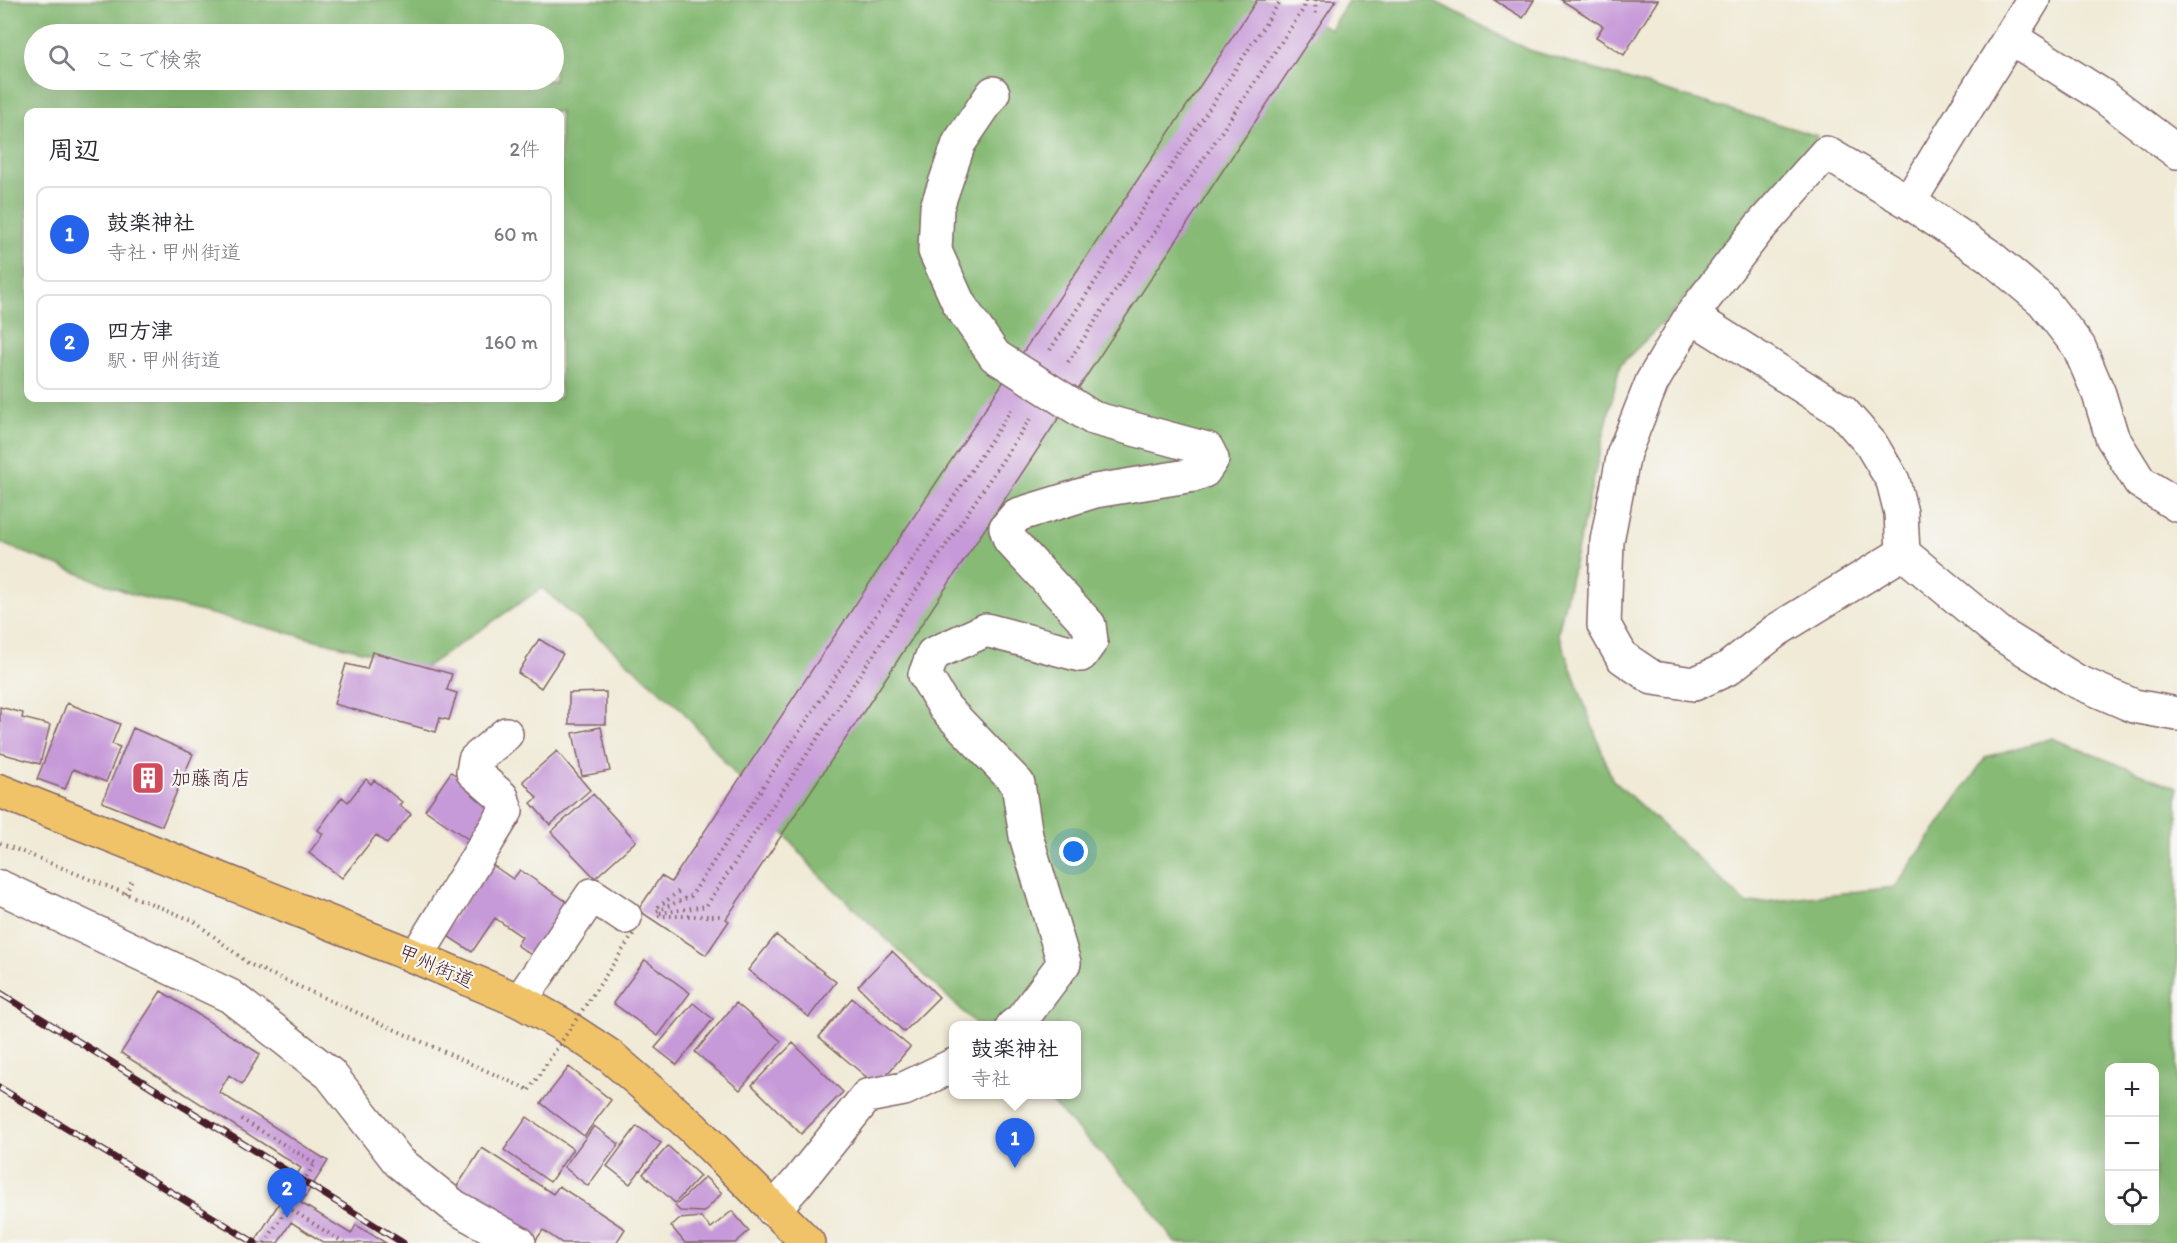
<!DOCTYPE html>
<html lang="ja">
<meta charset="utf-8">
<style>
:root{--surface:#fff;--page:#f7f7f7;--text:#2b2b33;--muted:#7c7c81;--line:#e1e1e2;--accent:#2563eb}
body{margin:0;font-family:Itim,"Klee One",sans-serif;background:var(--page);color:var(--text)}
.controls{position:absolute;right:18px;bottom:18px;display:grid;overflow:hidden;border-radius:12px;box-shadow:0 6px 24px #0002}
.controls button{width:54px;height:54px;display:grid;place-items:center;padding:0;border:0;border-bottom:2px solid var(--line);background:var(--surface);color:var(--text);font:30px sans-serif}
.you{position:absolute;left:1074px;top:852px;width:21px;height:21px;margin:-15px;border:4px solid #fff;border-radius:50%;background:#1a73e8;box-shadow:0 0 0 9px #1a73e833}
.badge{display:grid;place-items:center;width:39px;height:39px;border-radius:50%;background:var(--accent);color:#fff;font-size:20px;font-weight:700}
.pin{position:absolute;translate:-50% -50px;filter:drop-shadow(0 2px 3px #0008)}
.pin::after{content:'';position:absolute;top:32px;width:21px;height:18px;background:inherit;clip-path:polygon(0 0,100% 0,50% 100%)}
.popup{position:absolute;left:949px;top:1021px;width:132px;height:78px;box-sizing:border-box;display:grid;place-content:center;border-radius:12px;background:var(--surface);filter:drop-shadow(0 2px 4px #0005);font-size:20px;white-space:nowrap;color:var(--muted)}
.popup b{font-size:22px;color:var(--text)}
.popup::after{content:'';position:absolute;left:50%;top:100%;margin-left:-12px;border:12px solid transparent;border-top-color:var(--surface)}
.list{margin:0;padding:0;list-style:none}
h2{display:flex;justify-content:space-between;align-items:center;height:78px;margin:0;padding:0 24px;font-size:26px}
h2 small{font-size:20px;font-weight:400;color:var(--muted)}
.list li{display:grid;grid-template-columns:39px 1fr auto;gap:18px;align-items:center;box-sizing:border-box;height:96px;margin:0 12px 12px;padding:0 12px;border:2px solid var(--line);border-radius:12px}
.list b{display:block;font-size:22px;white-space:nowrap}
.list p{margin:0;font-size:20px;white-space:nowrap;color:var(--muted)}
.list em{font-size:20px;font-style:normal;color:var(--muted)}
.icon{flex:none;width:33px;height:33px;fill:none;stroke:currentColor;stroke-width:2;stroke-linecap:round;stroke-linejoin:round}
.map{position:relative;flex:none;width:2177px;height:1243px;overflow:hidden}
.search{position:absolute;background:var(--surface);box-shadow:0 6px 24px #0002;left:24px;top:24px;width:540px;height:66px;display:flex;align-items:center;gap:15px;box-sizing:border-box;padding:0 21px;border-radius:33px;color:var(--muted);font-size:22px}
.panel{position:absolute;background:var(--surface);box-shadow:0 6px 24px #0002;left:24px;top:108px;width:540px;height:294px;border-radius:12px}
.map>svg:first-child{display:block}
</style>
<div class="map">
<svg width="2177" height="1243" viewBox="0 0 2177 1243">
<rect width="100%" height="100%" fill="#f6f6f2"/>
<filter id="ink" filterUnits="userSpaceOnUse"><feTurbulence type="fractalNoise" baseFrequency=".0167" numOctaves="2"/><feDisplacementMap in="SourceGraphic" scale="12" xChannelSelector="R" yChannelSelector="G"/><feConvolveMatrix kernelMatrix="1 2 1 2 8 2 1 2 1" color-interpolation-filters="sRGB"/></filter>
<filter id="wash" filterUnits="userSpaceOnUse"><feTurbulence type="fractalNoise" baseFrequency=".008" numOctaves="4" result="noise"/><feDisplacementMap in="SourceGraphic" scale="24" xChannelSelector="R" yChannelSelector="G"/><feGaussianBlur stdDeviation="1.35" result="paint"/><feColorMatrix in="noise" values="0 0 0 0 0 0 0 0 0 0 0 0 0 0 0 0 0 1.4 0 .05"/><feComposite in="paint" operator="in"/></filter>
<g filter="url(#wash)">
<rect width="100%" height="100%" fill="#f0ead6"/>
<path fill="#86ba75" stroke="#686c50" stroke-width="1.5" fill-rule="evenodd" d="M0,0H1277L1330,29L1348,1L1432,0L1529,50L1818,136L1804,166L1747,221L1671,315L1620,365L1558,633L1612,779L1747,904L1895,887L1986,757L2052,738L2177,788V1243H1175L1144,1198L1044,1095L1076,1094V1026L977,1025L816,872L681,709L542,588L426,667L134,595L0,543ZM34,34H554V80H34ZM28,112H560V398H28ZM2110,1068H2154V1220H2110Z"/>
<g id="blocks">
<path fill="#c699d8" d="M1257,0H1336L726,919L729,921L706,955L638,910L661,876L671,882Z
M1494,0H1534L1523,18Z
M1561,0H1658L1624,55L1596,37L1603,26Z
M539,639L563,654L541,688L518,673Z
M372,652L452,674L447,690L457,693L449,720L440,718L436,732L334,704L346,664L367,669Z
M606,692V724H569V693Z
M67,703L120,724L112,744L120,747L106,782L73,769L65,789L37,779Z
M0,707L23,713L22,718L50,725L40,764L0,753Z
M601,727L610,771L582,776L573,733Z
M133,728L193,754L162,826L102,802Z
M557,751L590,790L550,825L531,803L537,798L523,781Z
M451,772L497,803L471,841L425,810Z
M366,779L371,784L374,780L402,802L399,805L411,814L387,844L376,835L342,878L309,853L323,834L318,830L342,797L348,802Z
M593,794L636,841L595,878L551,832Z
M491,864L513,879L520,870L570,904L534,957L517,945L522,937L495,918L472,952L443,933Z
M776,935L836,982L809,1017L748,970Z
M892,951L939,997L904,1032L858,986Z
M645,960L690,993L658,1036L613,1003Z
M161,991L260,1054L242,1084L229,1075L219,1092L328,1161L301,1203L351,1234L356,1225L386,1243H324L291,1222L278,1243H254L301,1168L121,1053Z
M852,998L910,1047L877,1086L819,1037Z
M693,1003L713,1019L677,1065L655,1048Z
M736,1003L781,1041L740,1090L695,1052Z
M793,1043L843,1092L801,1134L752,1085Z
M569,1067L611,1100L584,1136L541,1103Z
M527,1117L573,1149L550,1182L504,1150Z
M594,1126L619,1144L588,1186L564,1167Z
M637,1126L661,1143L630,1184L607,1166Z
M668,1146L700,1176L675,1203L643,1174Z
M482,1148L553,1194L559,1186L625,1229L616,1243H562L543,1230L536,1240L456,1188Z
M705,1177L722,1193L704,1212L680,1211L675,1206Z
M732,1211L749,1231L735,1243H685L671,1226L679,1219L701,1217L711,1228Z"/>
</g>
</g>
<g filter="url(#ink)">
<use href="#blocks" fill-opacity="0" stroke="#846667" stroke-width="1.5"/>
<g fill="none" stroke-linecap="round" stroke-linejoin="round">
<defs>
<path id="minor" d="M2010,37L2103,96L2177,152
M993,93L959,143L937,207L935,251L959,304L995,356L1093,418L1207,449L1212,459L1204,471L1194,475L1095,491L1017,515L1006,528L1010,540L1089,625L1091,641L1081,655L986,630L933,654L925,675L945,708L1018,784L1026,836L1064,963L1022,1019L1013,1026
M1909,202L2033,0
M1691,316L1843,412L1871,444L1893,481L1901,513L1903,553L2002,635L2076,681L2134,706L2177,714
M1903,553L1777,630L1727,669L1694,684L1653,678L1622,657L1604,625L1607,541L1624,453L1652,382L1691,316L1759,228L1826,153L1909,202L1988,255L2043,301L2079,347L2099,394L2112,437L2140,482L2177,505
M0,887L230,996L330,1074L399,1162L455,1207L519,1243
M416,957L506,811L502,797L473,772L475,760L506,734
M520,1001L592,895L625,917
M773,1210L797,1183L867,1096L904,1089L954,1065"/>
<path id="highway" d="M0,791L416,957L520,1001L563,1025L610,1056L692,1127L808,1243"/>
</defs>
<use href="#minor" stroke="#846667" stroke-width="36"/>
<use href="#highway" stroke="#846667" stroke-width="36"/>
<path stroke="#846667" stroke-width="4" stroke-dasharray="1.5 4.5" stroke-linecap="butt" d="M1315,0L1316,15
M1050,350L1281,0
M1068,362L1304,8L1306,0
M0,843L194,921L249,964L529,1090
M126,894L132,880
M658,907L682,889
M657,911L691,896L1013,407
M660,913L706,906L1030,419
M658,916H721
M241,1119L315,1163
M287,1207L344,1243"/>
<use href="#minor" stroke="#fff" stroke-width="33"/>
<use href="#highway" stroke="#f0c369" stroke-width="33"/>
<defs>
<path id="rail" d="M0,993L403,1243
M0,1088L255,1243"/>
</defs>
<use href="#rail" stroke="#4a1f2b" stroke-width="7"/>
<use href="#rail" stroke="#f6f6f2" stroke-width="4.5" stroke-dasharray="14" stroke-linecap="butt"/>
<path stroke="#846667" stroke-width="4" stroke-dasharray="1.5 4.5" stroke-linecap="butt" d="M529,1090L634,933
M265,1243L315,1163"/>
</g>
</g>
<defs>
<symbol id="building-square" viewBox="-11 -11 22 22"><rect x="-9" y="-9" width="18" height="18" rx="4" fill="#d1495b" stroke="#f6f6f2"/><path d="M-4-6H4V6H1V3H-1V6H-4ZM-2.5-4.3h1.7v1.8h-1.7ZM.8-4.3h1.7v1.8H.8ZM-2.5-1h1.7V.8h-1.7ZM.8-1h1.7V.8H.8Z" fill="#fff"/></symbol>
</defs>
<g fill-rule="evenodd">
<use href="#building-square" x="129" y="759" width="38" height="38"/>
</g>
<g text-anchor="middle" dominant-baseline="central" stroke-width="4.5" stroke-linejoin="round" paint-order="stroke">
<g font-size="20" fill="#4a1f2b" stroke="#f6f6f2" text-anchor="start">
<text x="171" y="778">加藤商店</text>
</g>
<g font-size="20" fill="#4a1f2b" stroke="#f6f6f2">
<text transform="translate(436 966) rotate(23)">甲州街道</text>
</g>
</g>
</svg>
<div class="controls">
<button>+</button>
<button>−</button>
<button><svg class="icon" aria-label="locate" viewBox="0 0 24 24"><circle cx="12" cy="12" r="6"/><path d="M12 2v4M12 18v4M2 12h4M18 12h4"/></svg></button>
</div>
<div class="you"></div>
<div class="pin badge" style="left:1015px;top:1168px">1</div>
<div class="popup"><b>鼓楽神社</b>寺社</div>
<div class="pin badge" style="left:287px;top:1218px">2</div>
<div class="search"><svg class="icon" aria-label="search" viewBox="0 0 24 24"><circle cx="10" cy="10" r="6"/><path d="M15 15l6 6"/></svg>ここで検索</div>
<section class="panel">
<h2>周辺<small>2件</small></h2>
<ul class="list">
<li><span class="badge">1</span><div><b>鼓楽神社</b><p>寺社 · 甲州街道</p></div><em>60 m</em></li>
<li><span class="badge">2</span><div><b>四方津</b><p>駅 · 甲州街道</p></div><em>160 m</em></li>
</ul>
</section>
</div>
